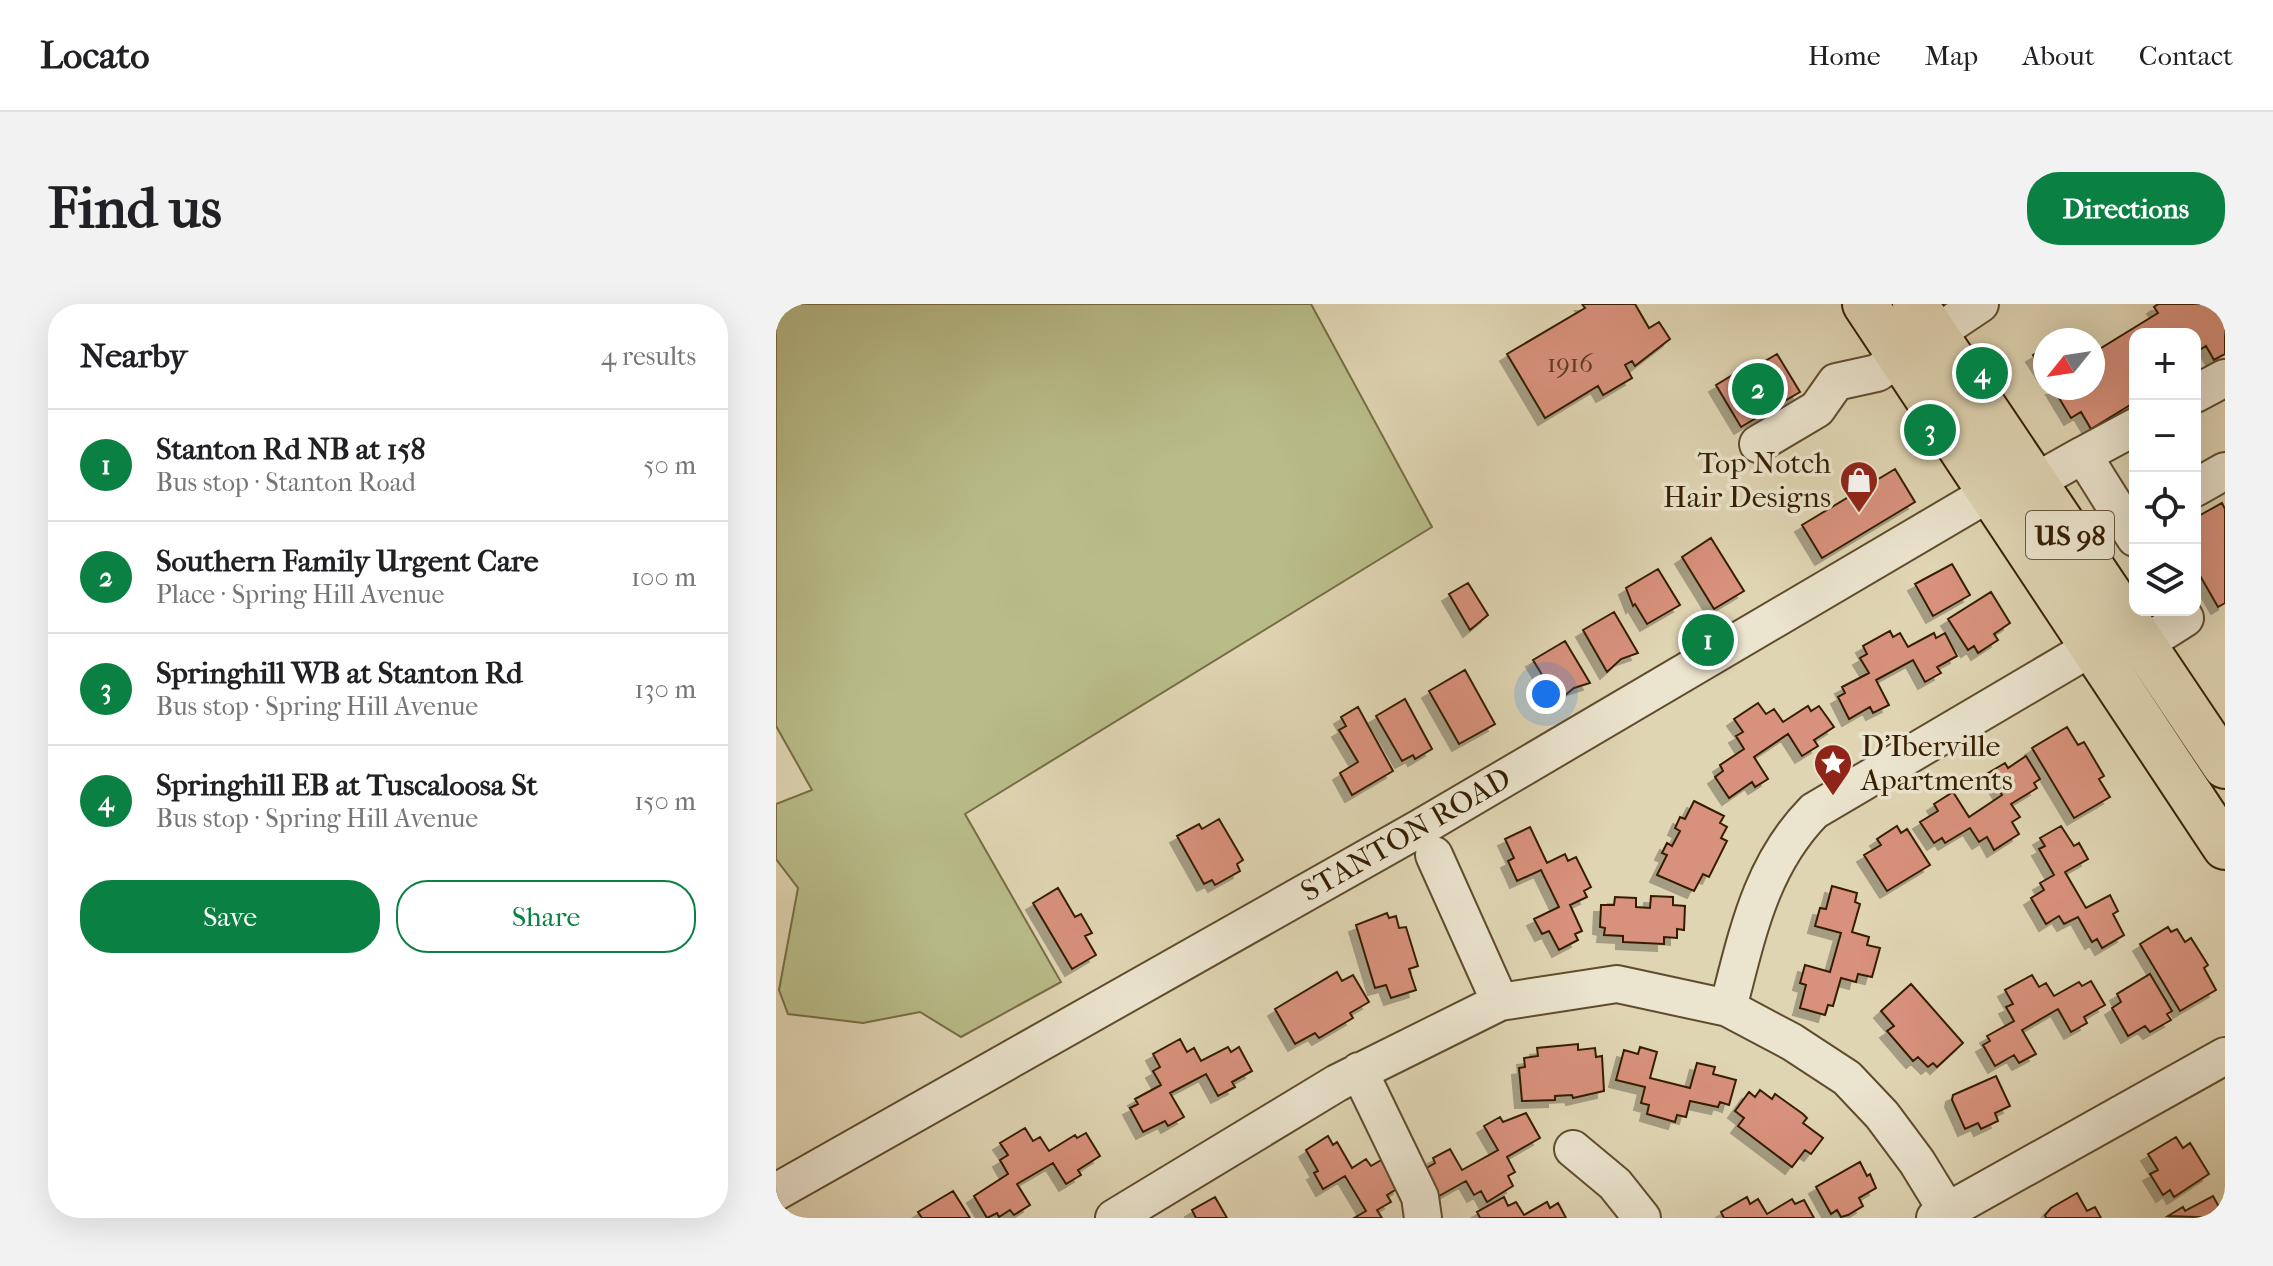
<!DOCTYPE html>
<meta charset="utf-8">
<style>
:root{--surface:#fff;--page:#f2f2f2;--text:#202124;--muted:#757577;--line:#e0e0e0;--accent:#0b8043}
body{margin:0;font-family:"IM FELL French Canon",serif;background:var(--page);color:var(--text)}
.controls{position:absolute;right:24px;top:24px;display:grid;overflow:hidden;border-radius:16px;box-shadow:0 8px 32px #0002}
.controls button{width:72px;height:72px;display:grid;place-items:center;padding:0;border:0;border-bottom:2px solid var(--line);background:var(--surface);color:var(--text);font:40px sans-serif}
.compass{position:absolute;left:1257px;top:24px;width:72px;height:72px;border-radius:50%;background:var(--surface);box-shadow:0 8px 32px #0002;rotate:240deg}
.you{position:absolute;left:770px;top:390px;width:28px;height:28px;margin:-20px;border:6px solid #fff;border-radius:50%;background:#1a73e8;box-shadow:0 0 0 12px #1a73e833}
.badge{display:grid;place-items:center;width:52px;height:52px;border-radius:50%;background:var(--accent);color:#fff;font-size:26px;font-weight:700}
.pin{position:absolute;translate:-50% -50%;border:4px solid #fff;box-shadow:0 2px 8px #0006}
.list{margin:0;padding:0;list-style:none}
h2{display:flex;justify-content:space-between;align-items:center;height:104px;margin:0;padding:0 32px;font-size:34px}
h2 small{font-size:26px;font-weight:400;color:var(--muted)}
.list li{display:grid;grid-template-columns:52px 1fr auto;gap:24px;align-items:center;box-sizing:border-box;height:112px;padding:0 32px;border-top:2px solid var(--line)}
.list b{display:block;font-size:30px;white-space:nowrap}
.list p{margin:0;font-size:26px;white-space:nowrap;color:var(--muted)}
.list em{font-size:26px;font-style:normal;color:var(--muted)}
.actions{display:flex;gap:16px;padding:24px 32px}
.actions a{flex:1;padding:18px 0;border:2px solid var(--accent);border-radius:32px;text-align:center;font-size:28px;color:var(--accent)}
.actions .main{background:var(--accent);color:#fff}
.icon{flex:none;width:44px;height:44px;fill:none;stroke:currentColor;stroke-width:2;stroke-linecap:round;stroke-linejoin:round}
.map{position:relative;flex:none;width:1449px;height:914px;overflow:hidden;border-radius:32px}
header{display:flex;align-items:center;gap:48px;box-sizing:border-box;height:112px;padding:0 40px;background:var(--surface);border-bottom:2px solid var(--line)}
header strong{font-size:38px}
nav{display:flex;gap:44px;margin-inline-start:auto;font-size:28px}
.intro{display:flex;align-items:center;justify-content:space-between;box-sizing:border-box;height:192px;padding:0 48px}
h1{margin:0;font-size:56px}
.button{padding:20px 36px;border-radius:32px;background:var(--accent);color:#fff;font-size:28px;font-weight:700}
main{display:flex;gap:48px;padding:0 48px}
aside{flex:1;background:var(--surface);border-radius:32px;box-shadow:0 8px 32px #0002}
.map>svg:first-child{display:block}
</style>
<header>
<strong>Locato</strong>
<nav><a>Home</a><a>Map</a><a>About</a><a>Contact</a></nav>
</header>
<div class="intro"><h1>Find us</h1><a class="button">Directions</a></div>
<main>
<aside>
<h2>Nearby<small>4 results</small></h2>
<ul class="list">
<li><span class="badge">1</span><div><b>Stanton Rd NB at 158</b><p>Bus stop · Stanton Road</p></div><em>50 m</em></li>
<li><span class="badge">2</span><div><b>Southern Family Urgent Care</b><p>Place · Spring Hill Avenue</p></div><em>100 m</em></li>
<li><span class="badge">3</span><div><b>Springhill WB at Stanton Rd</b><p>Bus stop · Spring Hill Avenue</p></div><em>130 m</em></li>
<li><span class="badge">4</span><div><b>Springhill EB at Tuscaloosa St</b><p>Bus stop · Spring Hill Avenue</p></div><em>150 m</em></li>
</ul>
<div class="actions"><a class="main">Save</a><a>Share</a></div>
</aside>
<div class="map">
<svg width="1449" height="914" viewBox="0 0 1449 914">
<defs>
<filter id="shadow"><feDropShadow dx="-7" dy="7" stdDeviation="0" flood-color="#0004"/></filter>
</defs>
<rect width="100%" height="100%" fill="#e0d5b3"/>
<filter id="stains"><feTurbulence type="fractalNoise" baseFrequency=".0025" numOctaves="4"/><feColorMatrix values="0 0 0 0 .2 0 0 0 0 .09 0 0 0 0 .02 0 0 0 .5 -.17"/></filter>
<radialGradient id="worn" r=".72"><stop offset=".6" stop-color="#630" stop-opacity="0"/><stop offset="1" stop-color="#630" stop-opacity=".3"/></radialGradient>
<path fill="#b8bc89" stroke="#776d44" stroke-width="2" d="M0,0H535L656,223L189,510L285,678L185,733L144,708L87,719L12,710L3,686L22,584L0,555V500L36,486L0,422Z"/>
<path fill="#d8917c" stroke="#361e00" stroke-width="2" filter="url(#shadow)" d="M806,0H859L873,24L883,18L894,35L859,62L856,57L849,61L856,74L827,91L822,82L769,114L731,50L809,4Z
M1382,0H1449V50L1438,56L1430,42L1419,49V30H1359V98L1315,125L1305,108L1295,114L1277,84H1317V49L1382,9L1378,3Z
M1269,44V70L1257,51Z
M1001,50L1024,88L1005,99L1003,95L988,104L990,108L965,123L940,81L965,66L967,70Z
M1119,165L1139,198L1046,254L1026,221Z
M1446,199L1449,205V299L1442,303L1419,263V214Z
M935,234L968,287L938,305L906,253Z
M1176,260L1194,291L1157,312L1139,280Z
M882,265L904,301L871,320L859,300L857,302L850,284Z
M692,279L712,311L694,326L673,290Z
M1215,288L1234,319L1218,330L1222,336L1202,349L1198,342L1192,346L1172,315Z
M838,308L862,349L845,355L831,368L807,326Z
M1114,327L1117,333L1124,329L1132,343L1158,329L1160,334L1169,329L1181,352L1161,363L1165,369L1149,378L1137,356L1100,376L1113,401L1097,409L1094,403L1073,415L1062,393L1069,389L1066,383L1093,369L1084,354L1091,350L1087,342Z
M789,337L814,379L798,384L782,397L757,356Z
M689,366L719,420L683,440L653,387Z
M629,395L656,445L639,455L637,451L626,457L600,412Z
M982,399L990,410L998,405L1007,418L1032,402L1035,407L1043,402L1058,423L1038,436L1042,442L1026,452L1012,430L978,453L992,475L979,483L976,478L953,494L939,473L947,467L944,461L968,445L960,432L967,428L958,415Z
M582,403L617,467L576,491L564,469L582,458L563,426L570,422L565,413Z
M1291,423L1302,441L1308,438L1328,472L1323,475L1334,493L1298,514L1256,444Z
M1250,452L1264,475L1258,479L1261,484L1235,500L1244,513L1236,518L1243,530L1218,546L1211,533L1203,538L1194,524L1169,539L1166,534L1158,539L1144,518L1162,507L1158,500L1177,488L1193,513L1226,491L1212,469L1229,459L1232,464Z
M918,497L948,512L944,519L951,523L945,534L951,537L933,573L927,570L918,587L881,571L891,551L886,549L891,539L896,542L904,527L899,524L904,513L909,515Z
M443,515L467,556L461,560L464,567L439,581L436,576L428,580L401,532L423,520L426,525Z
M1121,522L1125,529L1131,525L1154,561L1111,587L1088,551L1105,541L1101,535Z
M1285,522L1298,542L1303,539L1312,555L1289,568L1310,604L1334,591L1342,607L1337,610L1348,631L1326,644L1321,635L1316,638L1302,613L1288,620L1283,612L1270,620L1255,594L1268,586L1264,579L1278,571L1263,545L1269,542L1264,534Z
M754,523L771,559L789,550L792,557L800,553L815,583L808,587L811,593L794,601L806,627L799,630L802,636L783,646L773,627L766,630L758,615L783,603L765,566L741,577L732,557L738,554L729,535Z
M1056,582L1081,589L1079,598L1084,600L1076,628L1093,633L1091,641L1104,644L1096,673L1082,670L1080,678L1065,674L1057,702L1052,701L1049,711L1024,704L1030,681L1024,679L1029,661L1054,668L1065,629L1039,622L1044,604L1050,605Z
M282,584L299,613L305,610L316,629L309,632L320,651L296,665L257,599Z
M875,592L897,593V601L909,602L908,626L901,625V634L888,633V640L847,638V632L828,631L829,624L824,623L825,601H838L839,593L860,594V603L874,604Z
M611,609L613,614L620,612L623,624L630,623L642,662L633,665L640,686L615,694L610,681L599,684L580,621Z
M1392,623L1395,628L1401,625L1409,638L1415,634L1432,661L1428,664L1440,686L1404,707L1364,640Z
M561,668L566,677L577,671L593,698L574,709L577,714L543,734L539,729L519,740L499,705Z
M1374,670L1396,707L1391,710L1395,716L1374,728L1369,722L1352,732L1336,704L1345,698L1341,690Z
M1256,671L1263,683L1270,679L1278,692L1303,678L1306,682L1315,677L1329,701L1308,713L1311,719L1295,728L1282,705L1246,726L1260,750L1243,759L1238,751L1219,762L1207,741L1214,737L1211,732L1238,717L1230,703L1237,700L1229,686Z
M1135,680L1187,739L1161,763L1157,759L1152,763L1142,753L1137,757L1111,727L1118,722L1105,707Z
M404,735L411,748L418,744L425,757L452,743L455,748L463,743L476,767L456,778L459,783L442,792L430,770L394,789L408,813L392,822L389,817L367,828L354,804L362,800L359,795L385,781L377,767L384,763L377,750Z
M802,740V746L819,744L820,753L826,752L828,787L797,794L796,791L779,792V796L746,797L743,764L749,763L748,754L762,752L761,744Z
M864,743L881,748L874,774L914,784L921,759L939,763L937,770L960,776L953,801L944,798L942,803L914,797L910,813L901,811L899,818L871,810L873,801L865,799L869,783L840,776L848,746L862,750Z
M1220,772L1234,802L1219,809L1222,817L1205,825L1202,819L1189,825L1176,796L1177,791Z
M984,786L996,795L999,790L1027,810L1031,814L1027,819L1047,834L1035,850L1029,846L1016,863L962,822L968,814L959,807L973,788L979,793Z
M750,809L764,834L731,853L739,868L732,872L737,882L711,898L705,887L698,891L690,877L663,892L647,866L659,859L657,854L674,845L686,866L722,846L708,822L724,813L727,818Z
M249,824L257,837L264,833L273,847L299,831L301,834L310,829L324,852L302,866L305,871L290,880L277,859L241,880L254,901L238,911L234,906L223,913L221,909L211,914L198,892L232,870L224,856L232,851L224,839Z
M552,832L557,841L561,838L576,864L590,855L595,862L607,855L624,883L611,891L615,898L601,906L606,914H578L590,907L569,872L547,885L538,869L542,867L530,846Z
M1400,833L1407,844L1414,839L1433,870L1398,893L1394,886L1387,891L1374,870L1382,866L1372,850Z
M1084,858L1091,872L1094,870L1100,884L1083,894L1087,902L1072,911L1065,913L1061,906L1055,910L1040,883Z
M177,887L194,914H146L142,908Z
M1301,889L1311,907L1319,903L1325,914H1270L1269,911L1275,904Z
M1437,892L1449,914L1392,912L1407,903L1409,907Z
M439,893L451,914H420L416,906Z
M728,893L732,902L740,898L748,911L771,898L774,904L782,899L790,914H704L701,908Z
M971,893L974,900L982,895L991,910L1016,895L1019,900L1028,896L1038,914H948L945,908Z"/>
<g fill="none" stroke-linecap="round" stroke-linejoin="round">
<defs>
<path id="minor" d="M1419,90L1449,74
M982,140L1041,105L1060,78L1101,69L1204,0
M1307,151L1359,123
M1419,184L1449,167
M1368,340L1409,314L1404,306
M658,551L724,698
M952,704C971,632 984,562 1038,507L1318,342
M583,767L644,893L647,914
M797,845L839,880L866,914
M0,888L644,524L1215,188L1259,178L1307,151L1359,234
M338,914L561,779L724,698L841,680L952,704L1016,738L1071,774L1106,811L1141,858L1171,907
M1159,914L1449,752"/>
<path id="major" d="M1089,0L1449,543
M1139,0L1449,462"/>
</defs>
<use href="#minor" stroke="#604c2d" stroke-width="40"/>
<use href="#major" stroke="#361e00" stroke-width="48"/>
<use href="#minor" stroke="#ebe4ce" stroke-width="36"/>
<use href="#major" stroke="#e0d5b3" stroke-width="44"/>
</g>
<defs>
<symbol id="shop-pin" viewBox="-11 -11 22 30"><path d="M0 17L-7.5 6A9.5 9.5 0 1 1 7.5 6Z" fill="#8f2418" stroke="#ebe4ce"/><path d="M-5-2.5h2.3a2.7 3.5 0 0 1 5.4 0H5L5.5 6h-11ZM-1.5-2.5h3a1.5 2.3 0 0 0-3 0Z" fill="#fff"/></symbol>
<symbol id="sight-pin" viewBox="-11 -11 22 30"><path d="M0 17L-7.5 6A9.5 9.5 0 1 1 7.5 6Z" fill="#8f2418" stroke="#ebe4ce"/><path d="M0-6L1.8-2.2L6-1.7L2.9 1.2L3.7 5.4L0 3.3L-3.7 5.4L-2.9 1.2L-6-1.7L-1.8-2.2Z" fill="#fff"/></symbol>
</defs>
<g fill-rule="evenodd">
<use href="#shop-pin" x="1061" y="154" width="44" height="60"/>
<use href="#sight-pin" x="1035" y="437" width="44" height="60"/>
</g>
<g text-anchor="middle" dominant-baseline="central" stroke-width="7" stroke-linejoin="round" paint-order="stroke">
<g font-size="26" fill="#5e3b1f">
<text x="794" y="59">1916</text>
</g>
<rect fill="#ebe4ce" stroke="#6c593e" stroke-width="2" x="1250" y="207" width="88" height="48" rx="6"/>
<g font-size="28" font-weight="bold" fill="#361e00">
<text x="1294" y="231">US 98</text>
</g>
<g font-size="30" fill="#361e00" stroke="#ebe4ce" text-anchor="end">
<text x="1055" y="159">Top Notch<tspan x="1055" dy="34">Hair Designs</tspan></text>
<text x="1085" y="442" text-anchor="start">D'Iberville<tspan x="1085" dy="34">Apartments</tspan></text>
</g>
<g font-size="30" fill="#361e00" stroke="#ebe4ce">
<text transform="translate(630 531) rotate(-30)">STANTON ROAD</text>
</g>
</g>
<rect width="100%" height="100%" filter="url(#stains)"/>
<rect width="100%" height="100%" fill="url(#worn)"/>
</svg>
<div class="controls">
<button>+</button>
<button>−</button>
<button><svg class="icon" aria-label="locate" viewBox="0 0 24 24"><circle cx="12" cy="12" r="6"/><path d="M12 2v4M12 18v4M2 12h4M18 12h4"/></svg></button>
<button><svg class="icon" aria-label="layers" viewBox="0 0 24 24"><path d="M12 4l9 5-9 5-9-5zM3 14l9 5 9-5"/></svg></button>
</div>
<svg class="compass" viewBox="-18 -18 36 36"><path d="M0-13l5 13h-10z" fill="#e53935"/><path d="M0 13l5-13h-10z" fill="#757577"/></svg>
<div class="you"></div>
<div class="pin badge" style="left:932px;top:336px">1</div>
<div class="pin badge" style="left:982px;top:85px">2</div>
<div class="pin badge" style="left:1154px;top:126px">3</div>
<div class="pin badge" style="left:1206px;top:69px">4</div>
</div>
</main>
